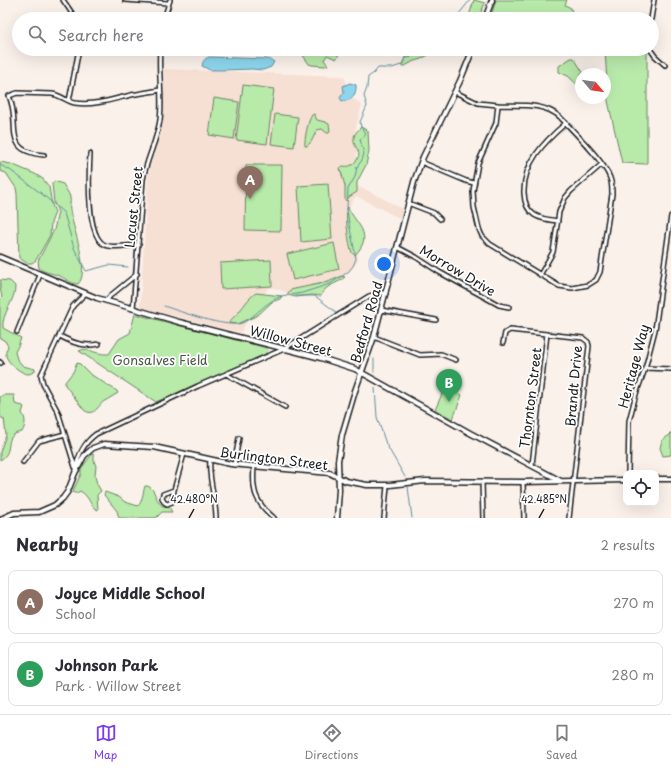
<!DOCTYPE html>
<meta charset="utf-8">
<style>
:root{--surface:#fff;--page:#f2f2f3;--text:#2b2b33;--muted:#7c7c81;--line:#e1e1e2;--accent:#7c3aed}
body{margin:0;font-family:"Playpen Sans",sans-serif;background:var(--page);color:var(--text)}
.controls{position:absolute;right:12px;bottom:12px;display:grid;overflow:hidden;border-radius:8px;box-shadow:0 4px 16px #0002}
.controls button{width:36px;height:36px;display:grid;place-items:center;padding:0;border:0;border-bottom:1px solid var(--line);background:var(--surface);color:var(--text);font:20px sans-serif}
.compass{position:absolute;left:575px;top:68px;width:36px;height:36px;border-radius:50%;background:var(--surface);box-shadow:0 4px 16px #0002;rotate:119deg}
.you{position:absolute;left:384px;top:264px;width:14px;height:14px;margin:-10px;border:3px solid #fff;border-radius:50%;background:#1a73e8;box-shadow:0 0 0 6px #1a73e833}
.badge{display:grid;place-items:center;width:26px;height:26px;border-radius:50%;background:var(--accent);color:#fff;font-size:13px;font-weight:700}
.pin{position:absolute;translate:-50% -33px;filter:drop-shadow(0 1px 2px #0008)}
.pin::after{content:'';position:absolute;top:21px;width:14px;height:12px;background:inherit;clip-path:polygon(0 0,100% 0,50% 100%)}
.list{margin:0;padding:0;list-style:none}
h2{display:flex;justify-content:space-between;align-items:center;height:52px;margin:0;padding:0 16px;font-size:17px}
h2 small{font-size:13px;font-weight:400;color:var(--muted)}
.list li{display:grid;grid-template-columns:26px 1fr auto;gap:12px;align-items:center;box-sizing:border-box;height:64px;margin:0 8px 8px;padding:0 8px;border:1px solid var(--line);border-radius:8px}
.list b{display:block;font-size:15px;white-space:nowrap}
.list p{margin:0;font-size:13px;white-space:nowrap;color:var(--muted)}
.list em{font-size:13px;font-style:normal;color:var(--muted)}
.icon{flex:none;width:22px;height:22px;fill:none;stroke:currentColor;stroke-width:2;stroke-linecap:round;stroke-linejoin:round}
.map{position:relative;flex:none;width:671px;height:518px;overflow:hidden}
.search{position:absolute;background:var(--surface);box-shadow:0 4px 16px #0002;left:12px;right:12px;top:12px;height:44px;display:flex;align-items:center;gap:10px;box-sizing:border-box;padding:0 14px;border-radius:22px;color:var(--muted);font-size:15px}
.sheet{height:196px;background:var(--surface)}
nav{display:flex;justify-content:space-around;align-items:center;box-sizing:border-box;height:56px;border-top:1px solid var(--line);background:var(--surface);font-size:11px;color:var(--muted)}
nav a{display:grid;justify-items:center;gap:2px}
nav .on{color:var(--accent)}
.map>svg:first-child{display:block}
</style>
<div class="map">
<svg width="671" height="518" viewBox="0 0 671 518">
<rect width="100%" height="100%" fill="#fbf1eb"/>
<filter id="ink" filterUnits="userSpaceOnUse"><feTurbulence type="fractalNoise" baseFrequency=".025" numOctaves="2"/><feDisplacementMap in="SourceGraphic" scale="8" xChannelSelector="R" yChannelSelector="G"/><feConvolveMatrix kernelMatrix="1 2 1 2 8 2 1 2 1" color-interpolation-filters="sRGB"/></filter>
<g filter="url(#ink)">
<path fill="#f6e0d4" d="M164,69L344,76L350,96L362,105L355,131L357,133V151L356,160L352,166L350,185L365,189L403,209L401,219L356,196L349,207L358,257V260L352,269L347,274L340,276L336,279L332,280L324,294L320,296L310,294H290L274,288H268L240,333L140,307L148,179L150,167L162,127L164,113Z"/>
<path fill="#b8eaaa" stroke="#6a8363" d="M474,0L485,3L478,19H468Z
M496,0H567L565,5L571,8C572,14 574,16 579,19H490Z
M294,49H338V57L336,59L327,55L324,60L328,65L325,66L312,65L309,64L302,54Z
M409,49H443L434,52L419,60L414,61L405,66H401Z
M605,49H647V164L622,163L608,101Z
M571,58H574L584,74H581V88L568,76L559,72V66Z
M243,85L274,89L267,144L236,140Z
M214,98L239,102L234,139L209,135Z
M275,114L298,117L294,147L271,144Z
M314,114L317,120L325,122L329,124L330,131L329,133H327L322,129L317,130L311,142L307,146H305C304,140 308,120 312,115Z
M361,127L368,131L369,151L366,165L357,182V192L349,197L346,201L345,199V186L340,168L343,166C348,167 352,166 355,162C365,151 352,148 354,138C354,134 358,130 361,127Z
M0,162L11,164L35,174L43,179L49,187L52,205L55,212L51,223L50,235L36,260L32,263H27L19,258L17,194L16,188L6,173L0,171Z
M246,165H282L281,231L245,230Z
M54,181L63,184C65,188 69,193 70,197C71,202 69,206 70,210C72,226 91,272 78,284C69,284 65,277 57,275C51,273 43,272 39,268L38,261L54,230L58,212L54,203L52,183Z
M328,184L332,239L301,242L298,186Z
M348,207C356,225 375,234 355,255L352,253C349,245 344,213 348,207Z
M334,243L339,269L293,280L287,254Z
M271,260L272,286L221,289L220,263Z
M342,276L345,277C339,283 330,284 324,290C323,291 322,294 321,296L312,295L296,297L287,295L290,290L328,282Z
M0,280L10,281L15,286C16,300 1,314 3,328L21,338L19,344L15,352L17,359L23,366L35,369V371C34,372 30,374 28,374C22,374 6,362 6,355C5,352 7,349 8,346L5,341L0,338V299L2,297L0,288Z
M256,293L282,296L280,299L272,302L259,314L254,317L237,324L229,323C231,318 235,317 238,313C244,306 248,298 256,293Z
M135,314L267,348L268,351L264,355L156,402L79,351C87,347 91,352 99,353C102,354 105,354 109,354L119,339L130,333Z
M77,363L80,364L90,374L117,391L118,393C113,396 108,399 103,402C97,408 93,417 84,410L65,385V382L73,372Z
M445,387L462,395L453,419L435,410Z
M3,395H14L15,404L23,406L24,407L22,413C26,419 26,425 22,432C1,435 16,451 0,460V452L6,435L4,419L0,417V397Z
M671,432V455L663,456L660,448L662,440L670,435Z
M92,454L94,455V461L96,466L95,476L97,484L101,491L97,495L98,510C89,507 91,497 80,491L77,493H74L73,491L81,474V469Z
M145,486C158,485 153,508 169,507L172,512H162L156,518H119L117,511L104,495L105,492L119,497L125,502L138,506C142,503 143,492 145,486Z"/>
<path fill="#8dd6ee" stroke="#608c9a" d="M209,57L267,59L271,60L274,62L271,67L263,70L252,69L223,70H210L202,66C203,61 204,59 209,57Z
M350,83L356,85C357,94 351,102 342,101L340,98L344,92L343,86Z"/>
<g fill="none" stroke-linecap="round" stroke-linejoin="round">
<path stroke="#608c9a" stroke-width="1" d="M453,19L459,14L470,0
M415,49L417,52L420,49
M0,165L10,170L42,194L64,213L74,248L86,271L109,265L128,267
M289,295L302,293L330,284L348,272L353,266L356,259L355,253L349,224L347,208L348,189L355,177L357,167L362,160L364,154L360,139L365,136V133L361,127L360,122L367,106L364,96L367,88L368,77L374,73L378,68H392L401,65L405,62L406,56L410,58L411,57L412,49
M296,296H315L336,312
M164,306C179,311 228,329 242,323C256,317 272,294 289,295
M374,359V372
M375,388L377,417L386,444L405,477
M408,487L412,518"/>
<defs>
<path id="street" d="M63,0L76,19
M125,0L168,3
M164,19L170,0
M651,19L654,0
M650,49L655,56L665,65
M455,92L478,103L498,105L496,123L478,163L473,191L474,207L479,229L482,236L490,244L559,286L572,288L588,285L596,280L600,272L612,194C612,189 612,183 610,178C604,161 573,131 560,117C543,102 519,106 498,105
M69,101L79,49
M90,154C89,173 86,237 105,245C114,249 129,245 139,245
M44,155C0,151 22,125 9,96L17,93L52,94C61,95 67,102 75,103C94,106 114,99 131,95C141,93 150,92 160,90
M421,162L466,181L474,183
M408,203L434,213L440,219
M558,221C539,219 525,216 524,193C523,163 544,142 566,123
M397,247L416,257L439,272L499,305L509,307
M540,275L553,252L559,212L565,198L571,191L602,164
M106,301L110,296L137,274
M133,309L143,180C146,160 157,141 160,120C163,97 158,73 160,49
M381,310L436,320
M17,332L40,275
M60,336C73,343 84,347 99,344
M374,337L420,355L441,354L456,360
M503,343L505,333L510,330L583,338L588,342L589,346L569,518
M0,362L1,363
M645,368L671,369
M226,374L285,407
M210,460C208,479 216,499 216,518
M23,462L39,441L65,434
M234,465L239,438
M532,465L547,334
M75,467L58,412L43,384L41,375L73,306L85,294
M254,467C252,491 255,502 274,518
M76,468C78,455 85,442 96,434L198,386L284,349L369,296L379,293H386
M628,473L629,421L636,394L645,369L655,330L671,216
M482,482L483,518
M523,482L524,518
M174,490L172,502L167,504L164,502L162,498L163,494L174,490L184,454
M384,518L387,486"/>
<path id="secondary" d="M485,19L492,0
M0,257L97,298L179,322L321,358L355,369L470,433L561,481
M656,479H671
M3,518L14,513L39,512L55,505L63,498L68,491L75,473L84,456L93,448L104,444L154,447L231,464L330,473L346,481L367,485H390L425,481L523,482L626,480
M337,518L339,490L338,461L342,435L355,391L374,337L414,182L423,157L460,81L473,49"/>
</defs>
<use href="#street" stroke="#1c1c1c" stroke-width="6"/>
<use href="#secondary" stroke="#1c1c1c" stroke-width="7"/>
<use href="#street" stroke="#fff" stroke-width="3"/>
<use href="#secondary" stroke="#fff" stroke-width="4"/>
</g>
</g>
<path fill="none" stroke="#1c1c1c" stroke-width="1.5" d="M189,518L194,509M539,518L544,509"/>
<g text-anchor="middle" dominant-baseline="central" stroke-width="3.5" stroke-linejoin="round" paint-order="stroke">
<g font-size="13" fill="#1c1c1c" stroke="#fff">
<text transform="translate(133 207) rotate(-84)">Locust Street</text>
<text transform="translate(458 270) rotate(31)">Morrow Drive</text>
<text transform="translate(366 322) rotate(-74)">Bedford Road</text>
<text transform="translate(291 340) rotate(15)">Willow Street</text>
<text transform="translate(633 366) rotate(-75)">Heritage Way</text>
<text transform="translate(573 386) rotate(-85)">Brandt Drive</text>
<text transform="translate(530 398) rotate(-83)">Thornton Street</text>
<text transform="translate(274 458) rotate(7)">Burlington Street</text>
</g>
<g font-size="13" fill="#4b5a47" stroke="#fff">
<text x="160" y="359">Gonsalves Field</text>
</g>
</g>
<g font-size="10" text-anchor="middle" fill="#1c1c1c" stroke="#fff" stroke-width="3.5" stroke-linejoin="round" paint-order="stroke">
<text x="194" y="503">42.480°N</text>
<text x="544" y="503">42.485°N</text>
</g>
</svg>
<div class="controls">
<button><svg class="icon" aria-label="locate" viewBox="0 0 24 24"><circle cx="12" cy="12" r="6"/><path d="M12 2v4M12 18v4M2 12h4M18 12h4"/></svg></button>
</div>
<svg class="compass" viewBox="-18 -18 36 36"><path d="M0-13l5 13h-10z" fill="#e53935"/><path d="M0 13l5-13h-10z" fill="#7c7c81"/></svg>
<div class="you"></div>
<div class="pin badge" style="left:250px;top:199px;background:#8d6e63">A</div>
<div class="pin badge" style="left:449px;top:402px;background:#2e9e5b">B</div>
<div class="search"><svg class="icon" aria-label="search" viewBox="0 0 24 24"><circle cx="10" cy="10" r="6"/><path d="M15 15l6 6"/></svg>Search here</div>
</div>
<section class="sheet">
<h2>Nearby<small>2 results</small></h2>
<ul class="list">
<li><span class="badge" style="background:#8d6e63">A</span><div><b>Joyce Middle School</b><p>School</p></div><em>270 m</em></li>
<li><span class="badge" style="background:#2e9e5b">B</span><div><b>Johnson Park</b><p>Park · Willow Street</p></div><em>280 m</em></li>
</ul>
</section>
<nav>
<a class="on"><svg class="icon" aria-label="map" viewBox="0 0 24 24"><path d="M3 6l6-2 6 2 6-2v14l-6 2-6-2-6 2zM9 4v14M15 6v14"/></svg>Map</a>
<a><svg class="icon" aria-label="directions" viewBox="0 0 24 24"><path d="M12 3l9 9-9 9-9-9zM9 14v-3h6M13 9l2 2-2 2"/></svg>Directions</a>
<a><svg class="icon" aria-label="saved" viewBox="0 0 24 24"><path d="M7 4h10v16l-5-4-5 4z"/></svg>Saved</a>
</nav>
